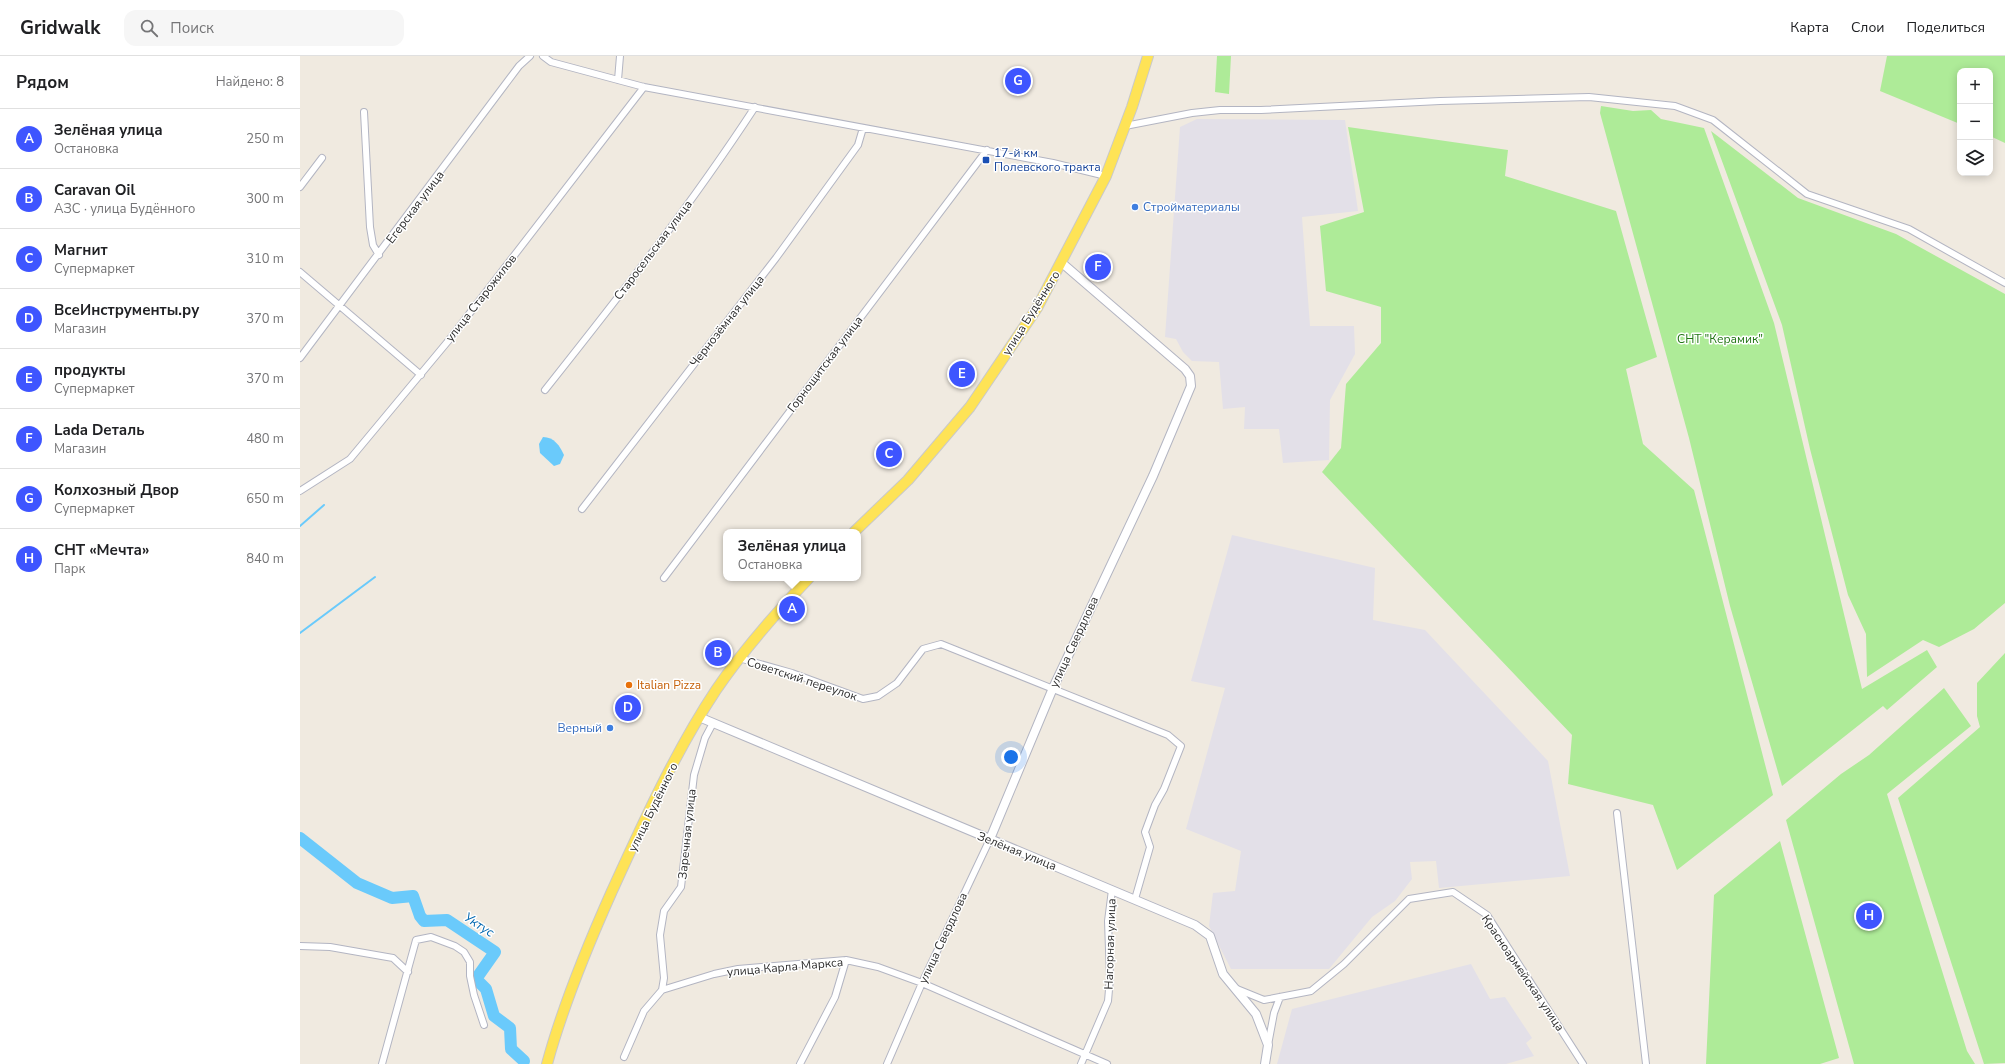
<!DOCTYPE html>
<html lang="ru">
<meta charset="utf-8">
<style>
:root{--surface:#fff;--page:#f6f6f6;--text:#202124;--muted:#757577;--line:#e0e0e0;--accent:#3e55ff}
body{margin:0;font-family:"Nunito Sans",sans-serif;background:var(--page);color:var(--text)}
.controls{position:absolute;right:12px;top:12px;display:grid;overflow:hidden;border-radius:8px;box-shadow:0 2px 10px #0003}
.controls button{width:36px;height:36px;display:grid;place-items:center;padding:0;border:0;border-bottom:1px solid var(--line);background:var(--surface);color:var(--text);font:20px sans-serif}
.you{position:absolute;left:711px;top:701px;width:14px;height:14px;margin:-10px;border:3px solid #fff;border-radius:50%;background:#1a73e8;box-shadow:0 0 0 6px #1a73e833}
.badge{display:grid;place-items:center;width:26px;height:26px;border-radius:50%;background:var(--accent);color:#fff;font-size:13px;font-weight:700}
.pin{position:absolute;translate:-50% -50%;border:2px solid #fff;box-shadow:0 1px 4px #0006}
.popup{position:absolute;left:423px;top:473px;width:138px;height:52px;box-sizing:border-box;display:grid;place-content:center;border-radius:8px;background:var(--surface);filter:drop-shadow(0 1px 3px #0005);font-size:13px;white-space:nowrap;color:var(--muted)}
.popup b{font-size:15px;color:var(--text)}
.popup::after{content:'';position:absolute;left:50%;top:100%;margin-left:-8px;border:8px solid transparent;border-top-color:var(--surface)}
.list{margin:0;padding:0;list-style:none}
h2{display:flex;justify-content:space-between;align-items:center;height:52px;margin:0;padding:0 16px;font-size:17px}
h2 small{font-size:13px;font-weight:400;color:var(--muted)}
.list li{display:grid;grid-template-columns:26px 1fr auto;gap:12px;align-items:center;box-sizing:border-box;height:60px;padding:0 16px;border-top:1px solid var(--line)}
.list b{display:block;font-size:15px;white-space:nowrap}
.list p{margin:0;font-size:13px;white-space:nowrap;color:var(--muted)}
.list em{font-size:13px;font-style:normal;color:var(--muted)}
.icon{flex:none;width:22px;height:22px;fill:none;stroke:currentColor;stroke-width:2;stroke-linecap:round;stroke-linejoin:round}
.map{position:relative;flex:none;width:1705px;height:1008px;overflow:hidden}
header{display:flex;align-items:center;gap:24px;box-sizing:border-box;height:56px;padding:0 20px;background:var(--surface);border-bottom:1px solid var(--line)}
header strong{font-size:19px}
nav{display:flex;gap:22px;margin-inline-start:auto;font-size:14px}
.search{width:280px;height:36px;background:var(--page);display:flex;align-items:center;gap:10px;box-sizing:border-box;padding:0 14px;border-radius:12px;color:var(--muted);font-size:15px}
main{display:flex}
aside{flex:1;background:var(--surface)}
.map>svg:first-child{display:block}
</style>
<header>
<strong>Gridwalk</strong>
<div class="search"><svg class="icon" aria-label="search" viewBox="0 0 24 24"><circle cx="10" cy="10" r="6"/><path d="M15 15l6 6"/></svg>Поиск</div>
<nav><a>Карта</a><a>Слои</a><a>Поделиться</a></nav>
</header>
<main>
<aside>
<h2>Рядом<small>Найдено: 8</small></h2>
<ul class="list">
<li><span class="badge">A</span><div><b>Зелёная улица</b><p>Остановка</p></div><em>250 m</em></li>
<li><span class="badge">B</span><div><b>Caravan Oil</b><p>АЗС · улица Будённого</p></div><em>300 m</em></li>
<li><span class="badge">C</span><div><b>Магнит</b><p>Супермаркет</p></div><em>310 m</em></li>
<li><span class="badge">D</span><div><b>ВсеИнструменты.ру</b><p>Магазин</p></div><em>370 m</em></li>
<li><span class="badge">E</span><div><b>продукты</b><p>Супермаркет</p></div><em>370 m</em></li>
<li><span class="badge">F</span><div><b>Lada Dеталь</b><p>Магазин</p></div><em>480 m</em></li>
<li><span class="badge">G</span><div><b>Колхозный Двор</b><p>Супермаркет</p></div><em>650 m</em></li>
<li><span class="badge">H</span><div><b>СНТ «Мечта»</b><p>Парк</p></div><em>840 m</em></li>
</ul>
</aside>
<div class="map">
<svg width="1705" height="1008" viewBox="0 0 1705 1008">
<rect width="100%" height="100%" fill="#f0eae0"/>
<path fill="#e3e0e8" d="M897,63L1045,64L1058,155L1002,161L1010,270H1054L1055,298L1030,344L1029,404L983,407L979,373H944L945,351L923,353L919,306L892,305L883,296L876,283L865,281L880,71Z
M932,479L1075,512L1073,564L1125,574L1248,705L1270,820L1139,832L1136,805L1110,806L1112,823L1095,845L1072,861L1029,913H931L909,870L913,837L935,835L941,795L886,773L925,632L891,625Z
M1171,908L1190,943L1205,941L1232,982L1226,987L1234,1000L1206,1008H977L992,953Z"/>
<path fill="#aeeb98" d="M917,0H931L929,38L915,36Z
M1587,0H1705V87L1690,80V15H1660V68L1580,35Z
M1301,50L1333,55L1351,54L1361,63L1404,72L1474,267L1562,633L1627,594L1637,611L1587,654L1583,650L1482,730L1430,550L1389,382L1300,57Z
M1048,71L1208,94L1205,120L1316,155L1357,301L1326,313L1343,388L1394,434L1473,739L1377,814L1353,749L1268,728L1272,679L1022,416L1041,392L1046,328L1081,287V251L1026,235L1020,170L1064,156Z
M1411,75L1498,142L1596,178L1705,238V547L1674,573L1639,591L1623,584L1567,621L1566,578L1548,539L1510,393L1482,269Z
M1705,597V1007L1684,1008L1598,742L1680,671L1677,660V627Z
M1644,632L1671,670L1587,738L1667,995L1675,1008H1554L1486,764L1541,718L1569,699Z
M1480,785L1539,1002L1520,1008H1406L1414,839Z"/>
<path fill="#6acafb" d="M243,381C254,381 260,390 264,399L260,408L254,410L240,397L239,388Z"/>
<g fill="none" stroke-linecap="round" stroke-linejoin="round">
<path stroke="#6acafb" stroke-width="2" d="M0,470L24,449
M0,577L75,521"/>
<path stroke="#6acafb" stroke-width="12" d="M0,782L57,827L92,842L113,840L120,860L124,865L147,864L195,896L176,923L186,933L194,960L210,972L211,993L224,1005"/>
<defs>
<path id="minor" d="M243,0L251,6L344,31L753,107L806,120
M318,24L320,0
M64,56L70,171L73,189L79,199
M825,70L892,57L920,54H961L1140,45L1289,41L1375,50L1413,64L1507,138L1609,173L1705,227
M0,131L22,102
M0,216L121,319
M0,302L219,10L230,0
M245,334C318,242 391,149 455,51
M0,435L50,403L149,284L344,31
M282,453L476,202L558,89L563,72
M364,522L687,94
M439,602L492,617L563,643L578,640L597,627L623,593L641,588L868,679L881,690L864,733L855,749L845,776L850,791L835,843
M1317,757L1346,1008
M0,890L30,891L93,902L108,916
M937,933L964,944L1011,935L1044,908L1109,843L1153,836L1187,859L1283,1008
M362,934L414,918L438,913L546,904L578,911L622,927L807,1008
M362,934L364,922L360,879L364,855L381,831L394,719L405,682L413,667
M968,989L974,957L980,941
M324,1001L344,955L362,934
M82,1008L116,884L131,881L155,890L164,896L170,906V920L174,939L184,969
M500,1008L535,941L546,904
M587,1008L622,927L690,783
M781,1008L808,945L810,922L808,865L812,834"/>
<path id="tertiary" d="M399,661L895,869L910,880L923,918L956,958L968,989L965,1008
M690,783L753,632L853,420L891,330L890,320L885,313L762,207"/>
<path id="primary" d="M554,476L608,424L670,351L737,252L806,120L832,51L848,0
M247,1008C263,949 287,891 312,835C343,767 375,696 416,634C443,594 476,557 509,522"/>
</defs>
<use href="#minor" stroke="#b3b5c2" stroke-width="8"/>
<use href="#tertiary" stroke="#b3b5c2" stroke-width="10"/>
<use href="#primary" stroke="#c9c9c9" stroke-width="12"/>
<use href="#minor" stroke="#fff" stroke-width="6"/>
<use href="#tertiary" stroke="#fff" stroke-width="8"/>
<use href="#primary" stroke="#fee356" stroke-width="10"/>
</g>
<rect fill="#1a4fb4" stroke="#fff" stroke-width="1.5" x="682" y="100" width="8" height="8" rx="2"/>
<g fill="#3f7fe0" stroke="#fff" stroke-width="1.5">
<circle cx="835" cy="151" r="4"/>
<circle cx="310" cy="672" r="4"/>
</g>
<circle fill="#e8710a" stroke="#fff" stroke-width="1.5" cx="329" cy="629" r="4"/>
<g text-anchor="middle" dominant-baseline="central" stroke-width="3" stroke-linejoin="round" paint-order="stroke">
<g font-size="12" fill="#164399" stroke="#fff" text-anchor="start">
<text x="694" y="97">17-й км<tspan x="694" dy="14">Полевского тракта</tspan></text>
</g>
<g font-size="12" fill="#2e2e2e" stroke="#fff">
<text transform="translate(115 151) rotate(-53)">Егерская улица</text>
<text transform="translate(353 194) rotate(-53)">Старосельская улица</text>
<text transform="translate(181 242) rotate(-52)">улица Старожилов</text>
<text transform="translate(731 257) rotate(-58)">улица Будённого</text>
<text transform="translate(427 265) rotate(-52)">Чернозёмная улица</text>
<text transform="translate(525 308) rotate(-53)">Горнощитская улица</text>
<text transform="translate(774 586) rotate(-65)">улица Свердлова</text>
<text transform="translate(502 623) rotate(18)">Советский переулок</text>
<text transform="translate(353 751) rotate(-64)">улица Будённого</text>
<text transform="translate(387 778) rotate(-84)">Заречная улица</text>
<text transform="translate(717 795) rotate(22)">Зелёная улица</text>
<text transform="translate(643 882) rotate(-65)">улица Свердлова</text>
<text transform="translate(810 888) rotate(-88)">Нагорная улица</text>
<text transform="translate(485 911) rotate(-5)">улица Карла Маркса</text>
<text transform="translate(1223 917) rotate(56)">Красноармейская улица</text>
</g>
<g font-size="12" fill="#366cbe" stroke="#fff" text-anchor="start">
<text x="843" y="151">Стройматериалы</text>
<text x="302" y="672" text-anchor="end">Верный</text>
</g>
<g font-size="12" fill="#217514" stroke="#fff">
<text x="1420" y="283">СНТ "Керамик"</text>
</g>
<g font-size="12" fill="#c56008" stroke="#fff" text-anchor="start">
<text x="337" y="629">Italian Pizza</text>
</g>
<g font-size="13" font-style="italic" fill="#0067b0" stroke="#fff">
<text transform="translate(179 869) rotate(33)">Уктус</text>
</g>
</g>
</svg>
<div class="controls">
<button>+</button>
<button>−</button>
<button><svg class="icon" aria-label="layers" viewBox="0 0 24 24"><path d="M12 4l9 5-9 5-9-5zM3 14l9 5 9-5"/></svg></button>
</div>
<div class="you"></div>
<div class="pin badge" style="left:492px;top:553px">A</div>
<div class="popup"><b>Зелёная улица</b>Остановка</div>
<div class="pin badge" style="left:418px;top:597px">B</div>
<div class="pin badge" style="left:589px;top:398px">C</div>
<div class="pin badge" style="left:328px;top:652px">D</div>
<div class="pin badge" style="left:662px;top:318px">E</div>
<div class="pin badge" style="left:798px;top:211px">F</div>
<div class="pin badge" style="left:718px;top:25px">G</div>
<div class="pin badge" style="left:1569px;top:860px">H</div>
</div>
</main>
